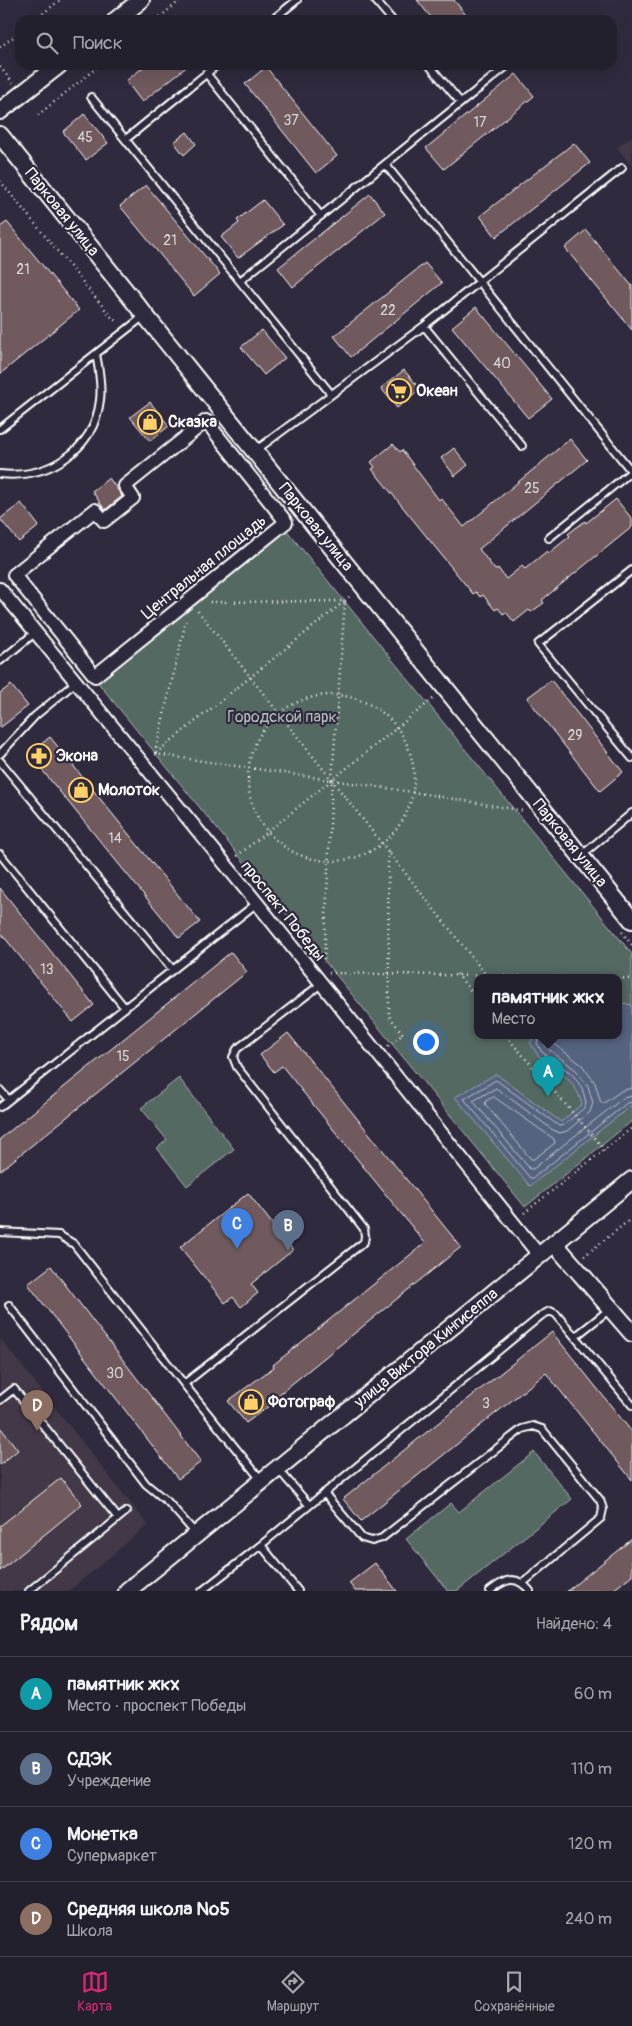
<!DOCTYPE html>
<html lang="ru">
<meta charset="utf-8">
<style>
:root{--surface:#23202e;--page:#2b2836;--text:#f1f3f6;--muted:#a3a3aa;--line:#403e4a;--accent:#db2777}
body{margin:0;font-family:Pangolin,sans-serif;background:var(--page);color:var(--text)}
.you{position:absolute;left:425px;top:1041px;width:18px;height:18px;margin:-12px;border:4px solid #fff;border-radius:50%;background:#1a73e8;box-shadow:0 0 0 8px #1a73e833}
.badge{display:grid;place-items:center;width:32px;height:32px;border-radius:50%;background:var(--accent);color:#fff;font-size:16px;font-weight:700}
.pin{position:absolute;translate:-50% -41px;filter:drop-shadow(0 1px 2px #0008)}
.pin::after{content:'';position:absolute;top:26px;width:18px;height:15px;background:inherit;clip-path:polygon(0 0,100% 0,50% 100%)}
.popup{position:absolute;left:474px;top:974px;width:148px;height:65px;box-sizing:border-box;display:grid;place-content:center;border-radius:10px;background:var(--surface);filter:drop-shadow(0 1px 4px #0005);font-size:16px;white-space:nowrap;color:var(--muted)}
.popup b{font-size:19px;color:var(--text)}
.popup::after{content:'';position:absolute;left:50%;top:100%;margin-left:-10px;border:10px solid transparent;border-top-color:var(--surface)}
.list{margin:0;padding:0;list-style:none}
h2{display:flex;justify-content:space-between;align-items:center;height:65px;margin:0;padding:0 20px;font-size:21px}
h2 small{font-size:16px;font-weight:400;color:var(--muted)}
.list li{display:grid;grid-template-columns:32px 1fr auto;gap:15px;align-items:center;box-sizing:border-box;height:75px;padding:0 20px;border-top:1px solid var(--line)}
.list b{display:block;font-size:19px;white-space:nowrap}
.list p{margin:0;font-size:16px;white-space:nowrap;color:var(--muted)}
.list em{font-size:16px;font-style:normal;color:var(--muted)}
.icon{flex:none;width:28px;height:28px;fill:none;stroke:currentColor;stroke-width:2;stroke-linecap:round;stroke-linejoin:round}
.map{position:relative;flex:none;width:632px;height:1591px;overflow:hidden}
.search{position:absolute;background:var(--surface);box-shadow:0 5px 20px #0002;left:15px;right:15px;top:15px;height:55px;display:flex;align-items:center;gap:12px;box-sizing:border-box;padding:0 18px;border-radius:15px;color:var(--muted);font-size:19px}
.sheet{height:365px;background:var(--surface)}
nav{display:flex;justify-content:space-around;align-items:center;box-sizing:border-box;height:70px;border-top:1px solid var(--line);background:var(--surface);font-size:14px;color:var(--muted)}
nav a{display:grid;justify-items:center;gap:2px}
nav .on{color:var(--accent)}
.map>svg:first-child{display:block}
</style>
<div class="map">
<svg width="632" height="1591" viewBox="0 0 632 1591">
<rect width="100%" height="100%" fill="#2f2a3d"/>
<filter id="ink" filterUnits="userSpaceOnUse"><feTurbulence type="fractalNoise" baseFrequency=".02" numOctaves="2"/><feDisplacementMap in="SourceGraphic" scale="10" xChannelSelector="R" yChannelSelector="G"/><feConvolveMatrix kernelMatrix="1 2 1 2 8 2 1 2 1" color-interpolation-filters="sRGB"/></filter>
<g filter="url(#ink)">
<path fill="#423847" d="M632,136V167L617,147Z
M0,1338L148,1525L69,1591H0Z"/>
<path fill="#546963" stroke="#aab4b1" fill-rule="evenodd" d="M284,527L632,954V1121L525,1207L95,679ZM478,978H618V1036H478Z
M179,1078L234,1149L187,1186L157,1148L167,1140L141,1108Z
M534,1452L572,1499L457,1591H448L406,1539L451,1503L459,1512Z"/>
<path fill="#56647f" stroke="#9aa2b2" d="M618,1002L632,1005V1105L530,1186L455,1097L496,1074L561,1122L582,1104C574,1076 558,1074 539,1056C536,1053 533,1047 530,1043L535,1036H618Z"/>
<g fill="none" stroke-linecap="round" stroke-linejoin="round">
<path stroke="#bbc1cc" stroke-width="1" d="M539,1036L537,1043L542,1052L572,1074L582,1088L586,1102L584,1108L564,1125L559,1126L496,1080L464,1099L530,1178H533L627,1103L632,1102
M545,1036L544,1043L547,1048L576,1070L588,1086L593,1103L590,1112L567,1131L560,1133L553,1130L496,1088L473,1101L530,1169H533L623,1098L632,1096
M552,1036L553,1043L582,1065L595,1083L601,1103H604L621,1091L632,1088
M494,1097L554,1139L555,1143L534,1159H531L485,1104L486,1101Z"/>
</g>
<path fill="#6f5a5d" stroke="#fff" d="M417,0H454L470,20H433Z
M146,65H189L142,102L126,81Z
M266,67L337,156L316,173L245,84Z
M516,74L534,96L444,169L426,148Z
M84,114L108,143L86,160L63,132Z
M187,132L196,144L184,155L174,142Z
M574,143L590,163L496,237L480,216Z
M146,185L220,274L194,296L120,206Z
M370,194L385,213L293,287L278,268Z
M263,200L283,225L238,258L221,237L239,223L237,220Z
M7,222L79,310L0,374V227Z
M586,230L632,286V330L565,248Z
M425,263L442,283L351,357L334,336Z
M476,307L552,399L528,418L452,327Z
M262,330L285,358L264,375L241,347Z
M404,370L420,389L397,408L381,388Z
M150,402L169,426L150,441L130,417Z
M570,439L587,460L479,549L495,570L498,568L506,579L522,566L525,569L547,551L549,553L570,536L568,534L585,521L586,523L616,499L632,519V527L542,600L544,603L531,612L529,610L514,622L506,612L503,614L498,608L495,610L483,595L480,597L476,592L473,594L372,469L375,467L371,462L393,444L400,452L402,450L439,500L441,498L464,527Z
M454,448L468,465L455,476L441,458Z
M109,478L122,496L105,510L92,491Z
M21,503L39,526L19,542L0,519Z
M551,680L623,772L600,791L527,698Z
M11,685L28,706L0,728V693Z
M50,737L200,922L179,938L29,754Z
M0,888L94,1005L73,1022L0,932Z
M231,952L247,972L0,1171V1139Z
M288,1033L461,1247L272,1400L274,1402L246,1423L228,1401L274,1367L273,1365L425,1243L282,1066L274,1072L260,1055Z
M248,1193L293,1250L251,1284L258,1293L241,1307L233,1297L225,1303L180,1247Z
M51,1266L201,1462L178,1479L28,1284Z
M552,1332L632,1432V1480L546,1373L361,1521L343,1499Z
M0,1427L18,1450L0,1465Z
M61,1478L82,1504L0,1571V1526Z
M632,1539V1575L612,1591H567Z
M375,1563L397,1591H355L349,1583Z"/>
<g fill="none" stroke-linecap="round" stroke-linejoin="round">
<defs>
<path id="lane" d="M375,0L392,20
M272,20L297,0
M429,65L461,103
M206,73L321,216
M91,97L331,394
M126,139L217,65
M385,164L632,472
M240,281L508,65
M424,326L522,446
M0,429L144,316
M255,451L424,326L622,168
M0,474C48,479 94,451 100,400C102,385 99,369 96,354
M549,538L632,471
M632,570L538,644L632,758
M0,661L36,632
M0,754L35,716L76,682
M0,761L173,970
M0,854L125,1008
M582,855L632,813
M0,1090L9,1100
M0,1107L257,903
M0,1232L59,1235L74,1244L184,1384
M9,1305L146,1484L168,1502L196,1534
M576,1336L610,1309
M0,1400L14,1389L118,1518
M279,1470L309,1505
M262,1481L184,1384L364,1242L365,1236L364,1229L237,1067L233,1057L237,1049L321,984
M324,1493L362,1538L372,1541L382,1538L522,1429L533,1426L542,1429L600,1500L603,1509L601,1518L523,1583
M29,1591L127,1511
M202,1591L261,1545
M298,1591L261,1545L542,1315L550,1311L556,1314L632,1405
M490,1591C505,1579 516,1574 530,1591"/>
<path id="street" d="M206,421L286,522L95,676L14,575L95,510L104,521L133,498L125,486Z
M0,589L257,903L539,1255"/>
<path id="secondary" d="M116,20L141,0
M0,111L59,65
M0,135L632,920
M554,1243L632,1333
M127,1591L632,1180"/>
</defs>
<use href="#lane" stroke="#fff" stroke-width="10"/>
<use href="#street" stroke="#fff" stroke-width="16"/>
<use href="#secondary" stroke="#fff" stroke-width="20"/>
<path stroke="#fff" stroke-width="2.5" stroke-dasharray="1 4" stroke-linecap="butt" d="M35,20L60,0
M156,20L181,0
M0,47L20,32
M0,67L13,83
M38,115L100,65
M0,181L113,319L118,322
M210,602L345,601L351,595
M198,611L486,975
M248 778a83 83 0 1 1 166 0a83 83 0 1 1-166 0Z
M155,753L186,621
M156,753L345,601L332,779L324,963
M155,754L413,792L525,811
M388,852L389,1016L403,1034L388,1046
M237,856L433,699
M622,932L632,945
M329,973L613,978
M457,974L478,1000
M618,978L632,979
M506,1036L605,1150
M524,1213L632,1128
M584,1256L632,1218"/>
<use href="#lane" stroke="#2f2a3d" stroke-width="6"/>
<use href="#street" stroke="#2f2a3d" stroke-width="12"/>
<use href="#secondary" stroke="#2f2a3d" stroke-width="16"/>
</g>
</g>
<defs>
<symbol id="supermarket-ring" viewBox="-11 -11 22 22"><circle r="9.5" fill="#2f2a3d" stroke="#ffd166" stroke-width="1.5"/><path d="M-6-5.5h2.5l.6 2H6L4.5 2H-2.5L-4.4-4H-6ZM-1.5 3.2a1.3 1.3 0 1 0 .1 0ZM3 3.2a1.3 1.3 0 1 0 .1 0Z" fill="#ffd166"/></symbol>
<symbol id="shop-ring" viewBox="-11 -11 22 22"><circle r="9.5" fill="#2f2a3d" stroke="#ffd166" stroke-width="1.5"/><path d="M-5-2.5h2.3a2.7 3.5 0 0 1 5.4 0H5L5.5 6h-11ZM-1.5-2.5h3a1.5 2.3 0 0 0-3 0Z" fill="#ffd166"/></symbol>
<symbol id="pharmacy-ring" viewBox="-11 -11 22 22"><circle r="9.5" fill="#2f2a3d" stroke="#ffd166" stroke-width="1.5"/><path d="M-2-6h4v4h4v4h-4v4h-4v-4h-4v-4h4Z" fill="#ffd166"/></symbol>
</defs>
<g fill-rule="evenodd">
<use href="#supermarket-ring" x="385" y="377" width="28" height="28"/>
<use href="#shop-ring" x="136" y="408" width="28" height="28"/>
<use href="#pharmacy-ring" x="25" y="742" width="28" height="28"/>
<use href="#shop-ring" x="67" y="776" width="28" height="28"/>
<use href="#shop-ring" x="237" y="1388" width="28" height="28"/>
</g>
<g text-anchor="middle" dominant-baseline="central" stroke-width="4.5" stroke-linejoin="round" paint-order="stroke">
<g font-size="14" fill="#dbd6d6">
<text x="291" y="120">37</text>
<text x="480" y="122">17</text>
<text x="85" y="137">45</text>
<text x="170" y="240">21</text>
<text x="23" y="269">21</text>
<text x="388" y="310">22</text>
<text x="502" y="363">40</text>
<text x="532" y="488">25</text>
<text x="575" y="735">29</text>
<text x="115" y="838">14</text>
<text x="47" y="969">13</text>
<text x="123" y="1056">15</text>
<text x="115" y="1373">30</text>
<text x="486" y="1403">3</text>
</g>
<g font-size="16" fill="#fff" stroke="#2f2a3d">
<text transform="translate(62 212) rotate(51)">Парковая улица</text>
<text transform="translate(316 527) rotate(51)">Парковая улица</text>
<text transform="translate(204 567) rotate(-39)">Центральная площадь</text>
<text transform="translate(570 843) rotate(51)">Парковая улица</text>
<text transform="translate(283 911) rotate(51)">проспект Победы</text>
<text transform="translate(426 1348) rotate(-39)">улица Виктора Кингисеппа</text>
</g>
<g font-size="16" font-weight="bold" fill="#fff" stroke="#2f2a3d" text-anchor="start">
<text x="416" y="391">Океан</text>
<text x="168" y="422">Сказка</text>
<text x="56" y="756">Экона</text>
<text x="98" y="790">Молоток</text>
<text x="268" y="1402">Фотограф</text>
</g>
<g font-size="16" fill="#b2bcb9" stroke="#2f2a3d">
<text x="282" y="717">Городской парк</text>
</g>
</g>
</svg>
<div class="you"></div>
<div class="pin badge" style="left:548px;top:1097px;background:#0f9aa8">A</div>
<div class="popup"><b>памятник жкх</b>Место</div>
<div class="pin badge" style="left:288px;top:1251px;background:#5c6f8a">B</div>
<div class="pin badge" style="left:237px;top:1249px;background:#3f7fe0">C</div>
<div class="pin badge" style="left:37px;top:1431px;background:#8d6e63">D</div>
<div class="search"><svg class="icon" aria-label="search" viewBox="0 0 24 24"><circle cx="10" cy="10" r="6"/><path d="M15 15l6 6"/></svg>Поиск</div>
</div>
<section class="sheet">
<h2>Рядом<small>Найдено: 4</small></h2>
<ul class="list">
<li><span class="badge" style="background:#0f9aa8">A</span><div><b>памятник жкх</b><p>Место · проспект Победы</p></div><em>60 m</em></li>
<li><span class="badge" style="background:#5c6f8a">B</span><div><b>СДЭК</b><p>Учреждение</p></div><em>110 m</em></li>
<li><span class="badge" style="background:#3f7fe0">C</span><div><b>Монетка</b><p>Супермаркет</p></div><em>120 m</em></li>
<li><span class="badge" style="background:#8d6e63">D</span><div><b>Средняя школа №5</b><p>Школа</p></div><em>240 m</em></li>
</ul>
</section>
<nav>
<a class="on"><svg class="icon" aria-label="map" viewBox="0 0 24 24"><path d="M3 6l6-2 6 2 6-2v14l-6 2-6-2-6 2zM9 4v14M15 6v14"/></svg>Карта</a>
<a><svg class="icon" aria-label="directions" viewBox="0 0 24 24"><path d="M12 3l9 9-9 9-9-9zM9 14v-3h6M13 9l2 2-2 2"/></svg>Маршрут</a>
<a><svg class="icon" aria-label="saved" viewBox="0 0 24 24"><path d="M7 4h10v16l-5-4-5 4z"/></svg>Сохранённые</a>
</nav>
